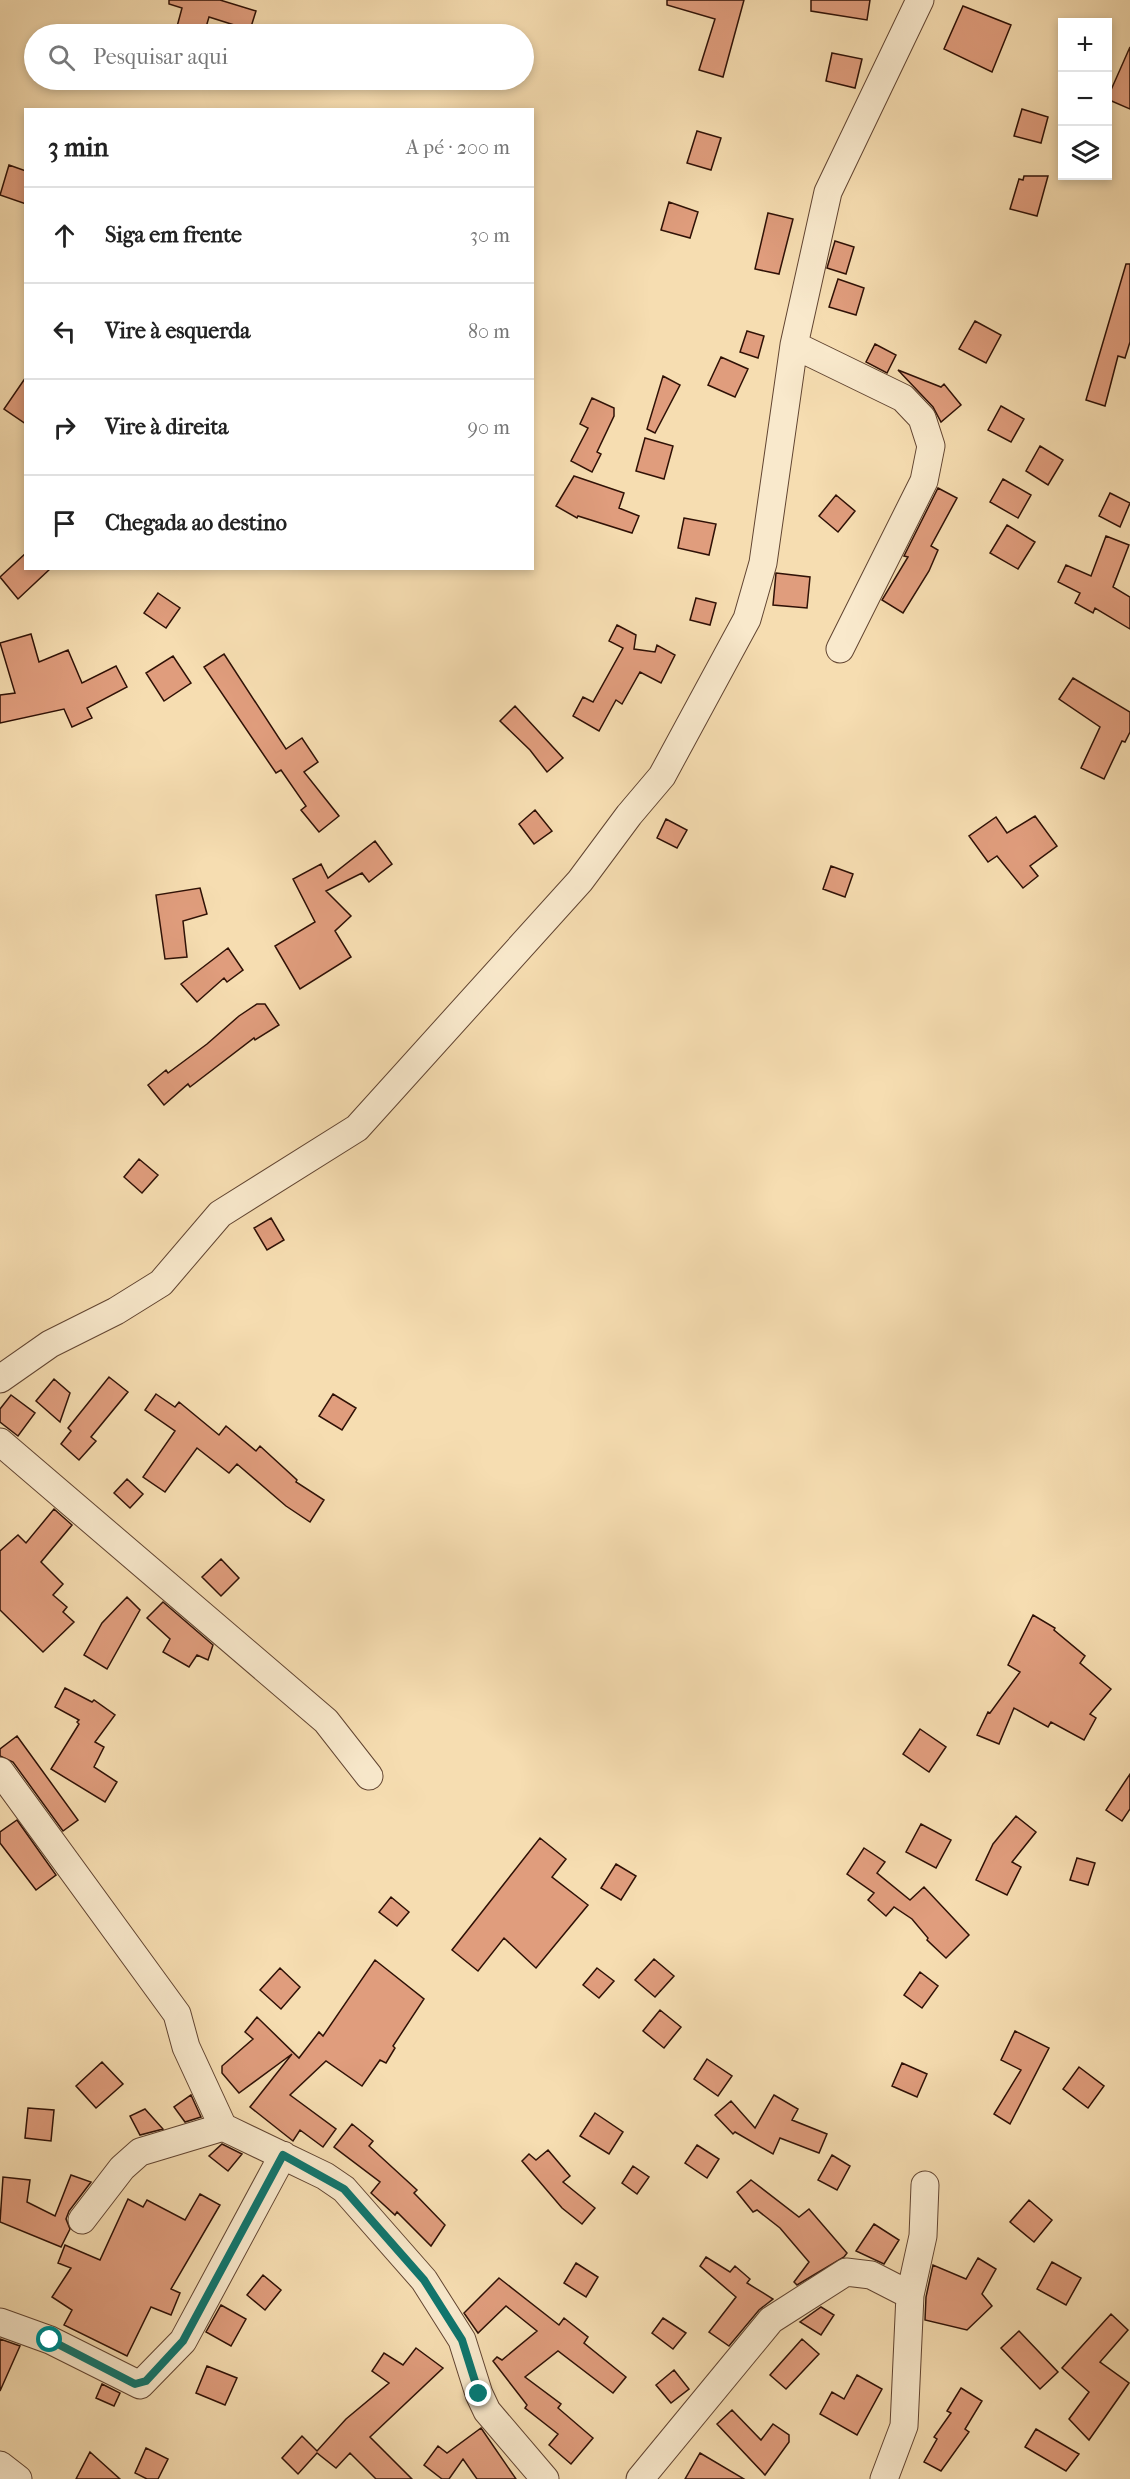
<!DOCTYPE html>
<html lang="pt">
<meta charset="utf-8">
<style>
:root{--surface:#fff;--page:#f2f2f2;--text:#222;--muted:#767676;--line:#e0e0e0}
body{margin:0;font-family:"IM FELL French Canon",serif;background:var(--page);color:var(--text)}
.controls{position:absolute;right:18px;top:18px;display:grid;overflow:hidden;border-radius:0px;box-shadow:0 3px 9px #0003}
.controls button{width:54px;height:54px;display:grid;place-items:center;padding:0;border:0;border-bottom:2px solid var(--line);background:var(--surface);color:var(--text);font:30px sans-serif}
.stop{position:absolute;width:18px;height:18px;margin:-14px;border:4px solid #0f766e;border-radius:50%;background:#fff}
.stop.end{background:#0f766e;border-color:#fff;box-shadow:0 2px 6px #0008}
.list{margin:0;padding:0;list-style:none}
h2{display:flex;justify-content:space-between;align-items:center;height:78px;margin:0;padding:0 24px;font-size:26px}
h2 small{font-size:20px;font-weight:400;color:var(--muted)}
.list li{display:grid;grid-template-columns:39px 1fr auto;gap:18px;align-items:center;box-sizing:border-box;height:96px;padding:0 24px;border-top:2px solid var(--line)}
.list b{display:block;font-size:22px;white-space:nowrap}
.list em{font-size:20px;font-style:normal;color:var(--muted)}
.icon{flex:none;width:33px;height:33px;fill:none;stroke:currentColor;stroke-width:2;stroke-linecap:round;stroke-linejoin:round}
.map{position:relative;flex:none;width:1130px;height:2479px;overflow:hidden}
.search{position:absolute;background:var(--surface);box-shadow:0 3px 9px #0003;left:24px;top:24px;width:510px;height:66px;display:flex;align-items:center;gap:15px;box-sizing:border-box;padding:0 21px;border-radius:33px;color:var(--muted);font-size:22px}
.panel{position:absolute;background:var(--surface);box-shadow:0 3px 9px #0003;left:24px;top:108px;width:510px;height:462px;border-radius:0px}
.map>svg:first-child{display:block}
</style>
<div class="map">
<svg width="1130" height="2479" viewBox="0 0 1130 2479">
<rect width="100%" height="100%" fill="#f6ddb1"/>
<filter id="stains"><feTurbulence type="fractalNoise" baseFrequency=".00333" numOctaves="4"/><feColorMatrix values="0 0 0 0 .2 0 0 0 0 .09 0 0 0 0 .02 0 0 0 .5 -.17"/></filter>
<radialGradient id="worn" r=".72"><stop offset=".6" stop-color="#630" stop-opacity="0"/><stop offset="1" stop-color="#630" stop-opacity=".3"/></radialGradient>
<path fill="#e09d7d" stroke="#2f1106" stroke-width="1.5" d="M169,0H220L256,11L250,30L209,17L204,34H175L182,8L169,4Z
M667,0H744L723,77L699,70L715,19L667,5Z
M811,0H870L867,20L811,11Z
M963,6L1011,25L992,72L944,49Z
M1130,47V109L1107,99Z
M832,53L862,59L855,88L826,81Z
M1022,109L1048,117L1041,143L1014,136Z
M697,131L721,138L711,170L687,163Z
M9,165L26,171V204L0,195Z
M1024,176H1048L1037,216L1010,209L1019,179L1023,180Z
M669,202L698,212L690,238L661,230Z
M768,213L793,219L779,274L755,269Z
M835,241L854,247L846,274L827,268Z
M1126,264H1130V342L1125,358L1118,356L1105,406L1086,400Z
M838,279L864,288L856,315L829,307Z
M975,321L1001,335L986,363L959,349Z
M747,331L764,336L758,358L740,352Z
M875,344L896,355L887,373L866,362Z
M721,357L748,369L735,397L708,385Z
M898,370L941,387L944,384L961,405L941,422L933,407Z
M663,376L680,385L655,433L647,429Z
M26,377V424L4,409Z
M592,398L614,408V416L597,452L601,454L592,472L571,461L588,428L580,424Z
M1001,406L1024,419L1011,442L988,430Z
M645,438L673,446L664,479L636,471Z
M1040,446L1063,460L1048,485L1026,471Z
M574,476L624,493L619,508L639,516L632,533L578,516L577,518L556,506Z
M1003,479L1031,495L1018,518L990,502Z
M938,488L957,498L931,546L938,550L929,571L903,613L882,600L908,557L904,556Z
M1110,493L1130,503L1120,527L1099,516Z
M836,495L855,511L838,532L819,516Z
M684,518L716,524L709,555L678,548Z
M1007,525L1035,542L1018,569L990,553Z
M1106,536L1129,545L1113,587L1130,597V629L1095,608L1093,613L1075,603L1080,593L1058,582L1066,565L1091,576Z
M26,553V568H51L18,599L0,577Z
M776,573L810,577L807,608L773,605Z
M158,593L180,608L166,628L144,613Z
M696,598L716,603L710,625L690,620Z
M617,625L636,635L634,649L655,652L657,645L675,655L661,683L640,672L622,704L616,700L599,731L573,716L583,697L593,702L623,648L609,641Z
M31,634L39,662L68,650L82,683L116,666L127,687L87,708L92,718L72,727L64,709L0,723V695L15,693L0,643Z
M224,654L286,749L302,738L318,762L304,772L339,816L319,832L301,810L306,806L281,770L276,773L204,667Z
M173,656L191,683L164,701L146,673Z
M1073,678L1130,712V732L1125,742L1122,741L1104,779L1081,768L1100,727L1059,699Z
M515,706L563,758L547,772L530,750L500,721Z
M535,810L552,831L534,844L519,824Z
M1035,816L1057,846L1030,866L1038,876L1023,888L997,856L988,862L969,836L996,817L1007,833Z
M666,819L687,830L677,848L657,838Z
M375,841L392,864L369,882L362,873L326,891L351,916L335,931L351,957L300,989L275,946L315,922L293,879L321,864L328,878Z
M831,866L853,874L845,897L823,889Z
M200,888L207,914L183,921L187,957L165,959L156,895Z
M228,948L243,970L227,982L224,978L197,1002L181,984Z
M257,1004H265L279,1025L255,1040L254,1038L190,1087L188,1084L164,1105L148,1085L166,1070L168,1073L207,1044L239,1016Z
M139,1159L158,1175L142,1193L124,1177Z
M271,1218L284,1240L267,1250L254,1228Z
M109,1377L128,1392L91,1437L96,1441L79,1460L61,1444L71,1431L68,1428Z
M54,1379L70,1393L60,1422L36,1401Z
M156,1394L175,1407L179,1402L219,1435L226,1426L256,1451L260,1446L297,1480L296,1482L324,1500L310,1522L286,1506L237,1464L229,1473L197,1448L165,1492L143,1477L175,1431L145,1410Z
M333,1394L356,1408L342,1430L319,1416Z
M11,1395L35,1413L18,1436L0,1422V1409Z
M127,1479L143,1494L130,1508L114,1493Z
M54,1509L72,1525L41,1562L63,1584L53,1595L67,1607L63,1612L74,1622L43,1652L0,1610V1551L18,1535L26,1543Z
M221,1559L239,1578L221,1596L202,1577Z
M127,1597L140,1610L107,1669L84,1655L102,1623Z
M163,1602L213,1645L208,1660L197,1655L189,1667L163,1652L170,1639L147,1618Z
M1033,1615L1055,1628L1054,1630L1085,1656L1080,1663L1111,1689L1090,1714L1096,1718L1084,1740L1051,1722L1048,1727L1014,1708L999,1744L977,1735L988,1712L990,1713L1020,1672L1008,1665Z
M65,1688L92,1702L94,1700L115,1715L95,1742L104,1747L94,1767L117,1782L105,1802L51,1769L79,1724L77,1722L79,1720L55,1707Z
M920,1729L946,1747L929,1772L903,1754Z
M17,1736L78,1820L63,1831L13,1762L0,1756V1749Z
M1130,1774V1809L1122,1821L1106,1810Z
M1016,1816L1036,1832L1012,1862L1021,1867L1007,1895L976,1880L993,1844Z
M17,1820L56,1875L36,1890L0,1843V1832Z
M921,1824L951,1840L936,1868L906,1852Z
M540,1838L566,1859L552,1877L588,1905L536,1968L504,1938L478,1971L452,1950Z
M864,1848L885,1862L877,1873L910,1900L924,1887L969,1935L946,1958L927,1940L928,1938L912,1919L894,1907L886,1916L868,1900L874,1893L847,1874Z
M1077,1858L1095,1863L1088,1885L1070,1880Z
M616,1864L636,1876L621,1900L601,1888Z
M391,1897L409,1912L397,1926L379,1912Z
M654,1959L674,1976L655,1997L635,1980Z
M375,1960L424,1999L393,2046L395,2048L386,2063L380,2060L362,2086L326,2061L290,2095L336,2129L323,2147L300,2130L293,2141L250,2107L292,2054L239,2093L222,2073V2066L253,2039L245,2032L257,2017L299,2058L319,2032L323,2036Z
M280,1968L300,1987L281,2009L260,1990Z
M597,1968L614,1981L599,1998L583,1985Z
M920,1972L938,1986L922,2008L904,1995Z
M660,2010L681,2027L664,2048L643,2031Z
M1015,2031L1049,2048L1010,2124L994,2114L1021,2070L1001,2060Z
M707,2059L732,2076L718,2096L694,2079Z
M102,2062L123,2084L96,2108L76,2086Z
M902,2063L927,2074L917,2097L892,2086Z
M1079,2067L1104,2086L1088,2108L1063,2089Z
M191,2095L201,2117L185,2122L174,2107Z
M774,2095L798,2109L792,2120L827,2134L819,2153L780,2138L773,2154L735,2132L733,2134L715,2115L731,2101L755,2128Z
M28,2108L54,2110L51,2141L25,2138Z
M145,2109L163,2129L140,2135L130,2116Z
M595,2113L623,2132L609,2154L580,2136Z
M352,2124L373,2141L369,2146L417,2190L414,2193L445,2225L431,2246L397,2212L395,2215L371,2193L380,2182L334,2147Z
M222,2144L242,2154L228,2171L209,2156Z
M697,2145L719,2159L707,2178L685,2163Z
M548,2150L570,2176L563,2182L595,2208L582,2224L562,2208L522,2161L529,2154L536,2160Z
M832,2155L850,2166L837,2190L818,2180Z
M633,2166L649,2177L637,2194L622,2183Z
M71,2175L91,2182L69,2211L66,2219L70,2229L61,2247L0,2222L3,2177L30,2180L27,2202L55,2216Z
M751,2180L799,2217L809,2209L847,2253L844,2257L797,2285L794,2282L809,2262L780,2228L757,2210L753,2212L737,2192Z
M200,2194L220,2205L171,2289L180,2293L171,2315L151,2307L127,2356L64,2325L72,2310L52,2297L71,2268L58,2263L65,2245L100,2260L128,2199L143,2207L147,2200L185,2220Z
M1029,2200L1052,2220L1034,2242L1010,2222Z
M874,2224L899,2240L884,2264L856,2251Z
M706,2257L730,2272L735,2266L750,2279L747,2283L773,2299L759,2310L729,2346L709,2332L736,2297L700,2266Z
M978,2258L996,2269L982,2294L992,2306L967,2330L925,2320L926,2297L933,2265L966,2279Z
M1052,2262L1081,2278L1066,2305L1037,2289Z
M576,2263L598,2277L586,2297L564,2283Z
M263,2275L281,2290L265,2310L247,2295Z
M499,2278L559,2325L564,2318L588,2337L584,2343L626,2377L613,2393L558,2351L525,2377L561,2404L558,2408L593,2438L571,2464L549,2445L558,2434L525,2408L527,2405L493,2361L497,2357L502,2360L537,2331L506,2306L478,2333L464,2313Z
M221,2305L246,2319L231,2346L206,2332Z
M821,2307L834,2315L821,2335L800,2322Z
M1111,2314L1128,2330L1100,2362L1129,2383L1089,2440L1069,2419L1089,2392L1062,2368Z
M663,2318L686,2333L673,2349L652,2333Z
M1019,2331L1058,2372L1040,2389L1001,2348Z
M0,2339L20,2346L0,2391Z
M802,2339L819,2354L786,2389L770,2375Z
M416,2348L443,2368L370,2437L412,2479H376L350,2453L336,2468L317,2453L298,2474L282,2458L302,2436L317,2451L346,2419L389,2383L372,2371L384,2353L403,2365Z
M207,2366L237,2378L225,2405L196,2393Z
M674,2370L689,2389L671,2403L656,2385Z
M857,2375L882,2389L857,2435L820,2414L832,2392L844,2399Z
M102,2384L120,2393L114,2406L96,2398Z
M961,2388L982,2401L965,2429L969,2432L941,2471L924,2462L937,2439L934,2437L951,2413L947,2411Z
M732,2410L761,2440L773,2424L789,2435V2442L765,2475L717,2424Z
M481,2428L516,2479H477L463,2459L449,2479H442L424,2465L438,2446L447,2453Z
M1036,2429L1079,2454L1066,2471L1025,2447Z
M146,2448L168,2459L158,2479H147L135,2473Z
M90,2452L120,2479H76Z
M700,2453L744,2479H685Z"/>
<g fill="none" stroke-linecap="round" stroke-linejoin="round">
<defs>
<path id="minor" d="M794,345L903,398L922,418L931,446L924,481L840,649
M0,1379L50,1344L116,1311L161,1283L220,1214L357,1128L580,881L629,815L662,776L747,619L763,563L794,345L828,192L920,0
M0,1442L326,1721L369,1776
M0,1771L177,2014L186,2047L223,2127
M82,2220L122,2168L140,2152L223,2127L325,2176L344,2189L424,2280L462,2340L479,2394L487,2411L545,2479
M0,2322L50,2340L140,2385L183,2341L283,2155
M0,2465L18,2479
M640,2479L771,2320L846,2272L871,2275L910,2295
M884,2479L904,2426L910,2295L923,2236L925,2185"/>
</defs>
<use href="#minor" stroke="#614431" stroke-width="29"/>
<use href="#minor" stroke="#f9e9cc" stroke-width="27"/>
</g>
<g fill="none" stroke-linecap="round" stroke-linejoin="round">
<path stroke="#0f766e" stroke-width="8" d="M50,2340L135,2384L146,2381L183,2341L283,2155L344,2189L424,2280L462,2340L479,2394"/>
</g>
<rect width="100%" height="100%" filter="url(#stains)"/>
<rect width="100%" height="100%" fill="url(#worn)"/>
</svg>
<div class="controls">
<button>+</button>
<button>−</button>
<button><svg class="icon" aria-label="layers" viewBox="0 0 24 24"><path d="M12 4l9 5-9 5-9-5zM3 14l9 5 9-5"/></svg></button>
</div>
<div class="stop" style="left:50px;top:2340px"></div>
<div class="stop end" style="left:479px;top:2394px"></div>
<div class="search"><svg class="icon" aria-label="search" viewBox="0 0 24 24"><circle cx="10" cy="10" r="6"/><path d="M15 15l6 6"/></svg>Pesquisar aqui</div>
<section class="panel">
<h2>3 min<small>A pé · 200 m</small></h2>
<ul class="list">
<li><svg class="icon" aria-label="ahead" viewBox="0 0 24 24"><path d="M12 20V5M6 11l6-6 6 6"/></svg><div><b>Siga em frente</b></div><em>30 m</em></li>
<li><svg class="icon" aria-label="left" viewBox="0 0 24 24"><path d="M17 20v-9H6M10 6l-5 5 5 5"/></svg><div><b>Vire à esquerda</b></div><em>80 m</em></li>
<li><svg class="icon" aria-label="right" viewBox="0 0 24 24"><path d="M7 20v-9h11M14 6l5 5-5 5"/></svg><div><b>Vire à direita</b></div><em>90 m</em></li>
<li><svg class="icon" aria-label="arrive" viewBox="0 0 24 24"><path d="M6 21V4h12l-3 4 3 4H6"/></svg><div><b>Chegada ao destino</b></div></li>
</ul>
</section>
</div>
